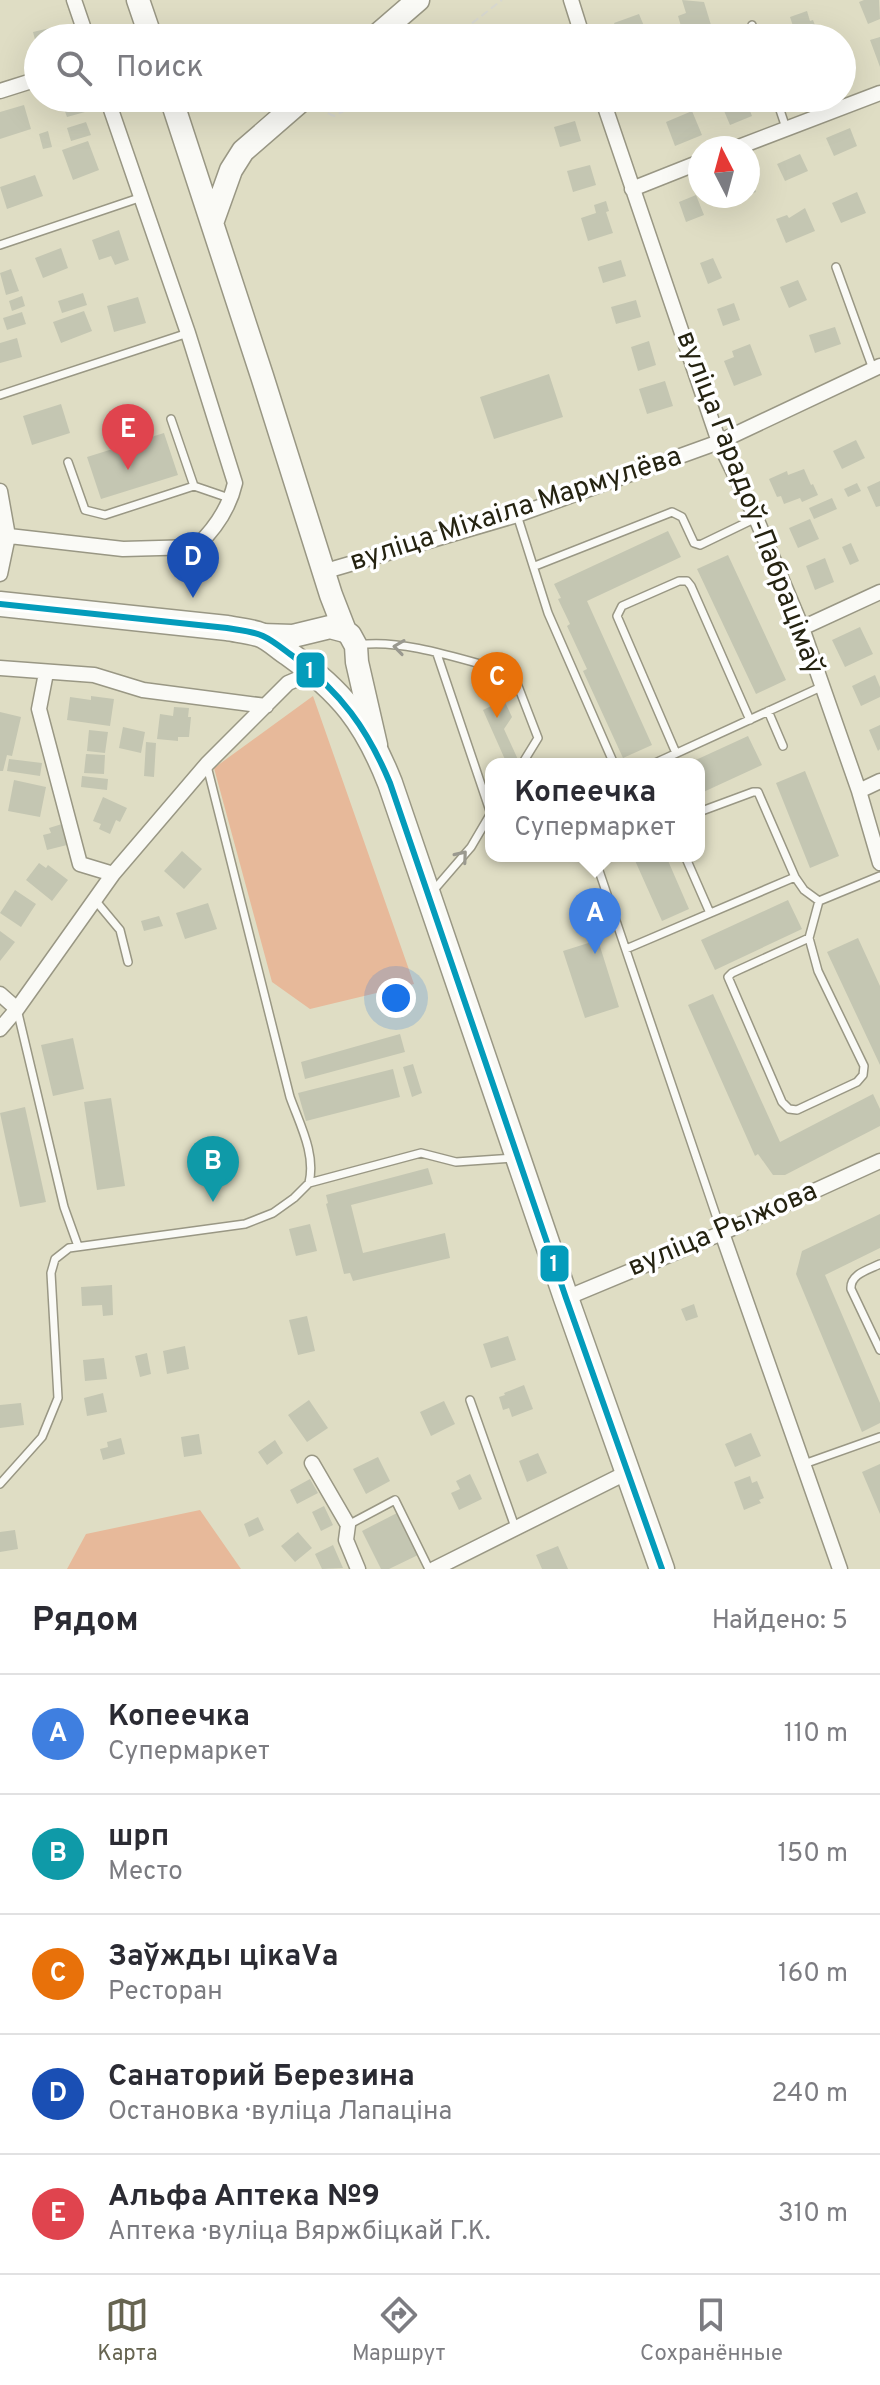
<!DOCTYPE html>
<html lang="ru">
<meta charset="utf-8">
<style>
:root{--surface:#fff;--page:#f7f7f7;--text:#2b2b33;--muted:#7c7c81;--line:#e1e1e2;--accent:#666450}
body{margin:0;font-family:Overpass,sans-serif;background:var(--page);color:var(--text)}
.compass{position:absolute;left:688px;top:136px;width:72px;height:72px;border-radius:50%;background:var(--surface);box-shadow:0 8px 32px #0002;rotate:354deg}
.you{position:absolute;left:396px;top:998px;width:28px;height:28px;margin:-20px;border:6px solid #fff;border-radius:50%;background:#1a73e8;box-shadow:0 0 0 12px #1a73e833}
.badge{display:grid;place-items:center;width:52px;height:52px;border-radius:50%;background:var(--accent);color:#fff;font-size:26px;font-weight:700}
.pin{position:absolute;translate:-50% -66px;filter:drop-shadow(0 2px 4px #0008)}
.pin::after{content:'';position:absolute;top:42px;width:28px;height:24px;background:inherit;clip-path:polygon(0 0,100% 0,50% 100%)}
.popup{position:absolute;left:485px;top:758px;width:220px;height:104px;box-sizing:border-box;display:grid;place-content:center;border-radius:16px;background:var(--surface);filter:drop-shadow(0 2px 6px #0005);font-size:26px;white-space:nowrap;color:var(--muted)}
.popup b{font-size:30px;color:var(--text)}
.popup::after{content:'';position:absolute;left:50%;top:100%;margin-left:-16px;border:16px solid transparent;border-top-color:var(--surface)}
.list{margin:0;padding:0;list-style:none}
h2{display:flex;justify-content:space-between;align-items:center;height:104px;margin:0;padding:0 32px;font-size:34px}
h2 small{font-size:26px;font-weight:400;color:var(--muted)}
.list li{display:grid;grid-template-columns:52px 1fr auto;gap:24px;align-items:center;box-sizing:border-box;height:120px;padding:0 32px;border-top:2px solid var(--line)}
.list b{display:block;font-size:30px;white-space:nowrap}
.list p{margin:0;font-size:26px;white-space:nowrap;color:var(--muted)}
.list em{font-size:26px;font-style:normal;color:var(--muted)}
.icon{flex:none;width:44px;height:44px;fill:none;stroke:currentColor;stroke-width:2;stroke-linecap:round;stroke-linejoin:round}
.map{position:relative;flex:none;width:880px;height:1569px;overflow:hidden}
.search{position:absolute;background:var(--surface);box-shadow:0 8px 32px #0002;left:24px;right:24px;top:24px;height:88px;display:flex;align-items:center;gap:20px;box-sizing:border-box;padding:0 28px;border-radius:44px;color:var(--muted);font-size:30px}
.sheet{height:704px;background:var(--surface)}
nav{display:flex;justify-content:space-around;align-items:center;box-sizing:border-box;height:112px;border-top:2px solid var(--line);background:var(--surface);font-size:22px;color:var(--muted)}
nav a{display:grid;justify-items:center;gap:4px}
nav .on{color:var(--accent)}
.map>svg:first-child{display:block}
</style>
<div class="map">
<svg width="880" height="1569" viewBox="0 0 880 1569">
<rect width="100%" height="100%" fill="#dfddc4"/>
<path fill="#e7b99a" d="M313,696L414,984L310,1009L272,982L214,768Z
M200,1510L241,1569H67L86,1534Z"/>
<path fill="#c4c6b2" d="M682,0L704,2L711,25L683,33L678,16L686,13Z
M864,0H879L880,19L868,24L859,2Z
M807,11L810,21L813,20L816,28L796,35L790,17Z
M639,14L649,38H620L614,23Z
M54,27L56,38H38L37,47L33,32Z
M880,37V67L870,40Z
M60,98H80L85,112L67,117Z
M545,98H567L569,103L548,109Z
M745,98L752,116L730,125L722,106Z
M24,105L31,129L0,139V112Z
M692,111L702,135L675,146L666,122Z
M575,121L581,141L560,147L554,127Z
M86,122L91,135L71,141L67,128Z
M850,128L857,146L834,156L826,138Z
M48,131L52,147L43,149L39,134Z
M88,141L99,170L73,180L62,150Z
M800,154L808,171L785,181L777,164Z
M590,165L596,185L573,192L567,171Z
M748,170L756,192L748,195Z
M35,175L43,196L7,209L0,187Z
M857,192L866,213L841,223L832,203Z
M696,195L704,215L686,222L679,202Z
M606,201L609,211L606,212L613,233L588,241L581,218L596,213L594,205Z
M805,208L815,231L786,243L776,219L787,215L789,218Z
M119,230L129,260L115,265L111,256L99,260L92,240Z
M61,248L68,268L43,278L35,258Z
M713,258L722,278L708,284L700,263Z
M621,260L626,276L603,283L598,267Z
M11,269L19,291L6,295L0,273Z
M798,280L807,300L789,308L780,287Z
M83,293L87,305L62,313L58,301Z
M22,296L25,306L12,311L9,301Z
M138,297L146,323L114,332L107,306Z
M636,300L641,317L616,324L611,307Z
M734,303L740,320L723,326L717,309Z
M84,311L92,331L61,343L53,322Z
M22,312L26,324L7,330L3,318Z
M835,327L841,344L815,353L809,335Z
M17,338L22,357L0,363V343Z
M649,341L656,365L638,371L631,347Z
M750,344L762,375L734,386L724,361L734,357L732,351Z
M549,374L563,417L494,439L480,397Z
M665,381L673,406L647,414L639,389Z
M61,404L70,433L32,445L23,416Z
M164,433L178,475L101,499L87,457Z
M856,440L865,458L842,469L833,451Z
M804,469L811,485L813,484L818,495L802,502L800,498L784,504L781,496L777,497L769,479L787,471L788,475Z
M880,481V506L876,507L867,487Z
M857,483L861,491L848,497L844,489Z
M832,498L837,509L814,519L809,508Z
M810,519L819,539L798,548L789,528Z
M668,531L681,557L587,601L652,745L623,758L583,671L587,669L567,626L570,624L558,599L561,598L554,584Z
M851,543L859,561L850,565L842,547Z
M728,555L786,680L756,694L697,569Z
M825,558L834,582L815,590L806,566Z
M860,627L873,654L845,667L832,640Z
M875,675L880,687V697L861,706L852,686Z
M91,696L114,699L110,726L67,720L70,697L91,700Z
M504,700L512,717L504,729L520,764H507L483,710Z
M174,707L189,708L188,717H191L189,737H178V741L157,739L160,714L173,716Z
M0,712L21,717L12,756L7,755L3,771H0Z
M880,725V749L878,751L869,730Z
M123,727L145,732L141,753L119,748Z
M89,730L108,732L105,753L87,751Z
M748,736L762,765L699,794V764H687Z
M146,742L156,743L154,777L144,776Z
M86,754L105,755L104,774L84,773Z
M9,759L42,763L40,776L7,771Z
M805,771L839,856L810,868L776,783Z
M82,776L108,779L107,790L81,787Z
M14,780L46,787L40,817L8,811Z
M103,797L127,808L120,822L116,820L110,834L99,829L101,824L93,821Z
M62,824L67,845L47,850L43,835L51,833L49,828Z
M182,851L202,869L184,889L164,871Z
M633,856H666L689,909L662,921Z
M39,863L46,868L48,865L68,880L52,901L26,880Z
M15,890L36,904L21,927L0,913Z
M788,900L802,929L715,970L701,940Z
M208,903L217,929L185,939L176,913Z
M159,916L163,926L144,931L141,921Z
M0,931L15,942L0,961Z
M858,938L880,986V1065L827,952Z
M598,940L619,1007L585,1018L563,951Z
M713,994L780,1142L873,1094L880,1109V1126L785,1175H773L758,1154L755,1156L688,1005Z
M400,1034L405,1052L305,1079L301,1062Z
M73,1038L84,1089L53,1096L41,1045Z
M413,1064L422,1093L412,1097L403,1067Z
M393,1069L400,1097L306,1121L298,1093Z
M111,1098L125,1186L97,1190L84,1102Z
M25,1107L46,1202L20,1207L0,1113Z
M428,1168L433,1184L351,1205L363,1253L445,1233L450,1258L353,1281L350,1273L344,1274L326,1204L328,1203L326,1195Z
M880,1214V1248L825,1275L880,1403V1423L862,1432L796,1274L802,1251Z
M310,1224L317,1251L296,1256L289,1229Z
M112,1285L113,1315L103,1316L102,1305L82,1306L81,1287Z
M694,1304L698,1317L686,1321L681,1309Z
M307,1316L315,1351L298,1355L289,1320Z
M508,1336L516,1360L491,1368L483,1344Z
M185,1346L189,1369L167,1374L163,1351Z
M147,1353L151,1374L140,1377L135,1356Z
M104,1358L107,1379L85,1381L83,1360Z
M524,1385L533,1409L512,1417L509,1408L503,1410L499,1397L505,1395L504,1393Z
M103,1393L107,1412L87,1416L84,1398Z
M309,1400L328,1428L307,1442L288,1415Z
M444,1401L455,1424L431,1436L420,1412Z
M21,1403L24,1425L0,1428V1405Z
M751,1433L761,1456L735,1467L725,1444Z
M199,1434L202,1454L184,1457L181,1437Z
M121,1438L125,1454L103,1460L100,1449L108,1447L107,1442Z
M275,1440L283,1453L267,1465L258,1452Z
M538,1453L547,1473L527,1482L519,1461Z
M378,1457L390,1481L366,1494L353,1469Z
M880,1464V1514L862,1472Z
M470,1474L482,1499L459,1510L451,1493L460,1489L456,1481Z
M750,1476L752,1483L757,1481L764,1498L759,1500L761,1503L744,1510L734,1482Z
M310,1479L318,1493L297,1504L290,1490Z
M324,1506L333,1525L321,1531L312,1512Z
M397,1513L418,1555L389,1569H381L362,1531Z
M258,1517L264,1530L249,1537L244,1524Z
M15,1530L18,1549L0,1552V1532Z
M298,1532L312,1548L295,1562L281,1546Z
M333,1545L343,1568L322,1569L315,1554Z
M558,1546L568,1569H542L536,1555Z"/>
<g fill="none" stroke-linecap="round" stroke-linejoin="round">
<defs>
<path id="lane" d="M752,25L756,38
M776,98L786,128
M0,245L142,197
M836,267L873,369
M0,395L188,333
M171,419L194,486L229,498
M68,462L85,510L105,515L194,486
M517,515L548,613L614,764
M535,566L672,512L682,517L694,543L700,545L756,518
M359,645C403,638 469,662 513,673L538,738L522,764
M437,654L491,814
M768,711L783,746
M676,753L617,616L622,606L679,581H687L691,586L750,720
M653,764L821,687
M207,766L290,1097C300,1125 316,1154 309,1183
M699,812L753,792H758L795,877
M594,856L722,1233
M685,856L710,913
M433,891L471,847L491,813
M95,900L120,930L128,962
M809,938L818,971L864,1066L863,1075L857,1082L797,1110L789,1109L782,1102L728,977L732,973Z
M809,938L819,901L880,876
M626,949L795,877L804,890L819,901
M17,1009L64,1207L78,1246
M880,1264C868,1270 850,1274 851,1289L880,1350
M470,1400L515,1527
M804,1464L880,1437
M0,1484L42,1437L58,1398L51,1273L55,1259L69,1248L245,1224L273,1213L294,1198L309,1183L421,1153L456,1162L512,1158
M348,1525L395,1500L429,1569"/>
<path id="street" d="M74,0L87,38
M571,0L583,38
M0,91L38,79
M602,98L719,442L756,518L802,628L859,791L880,863
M736,148L880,93
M632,189L700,162
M0,491L8,536L0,574
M0,535L123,549L196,547C215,529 229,509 235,483L188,333L107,98
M326,571L517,515L719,442L880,366
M802,628L880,592
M0,668L94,675L143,690L266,706
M46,673L39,709L80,864L113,874
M859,791L880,781
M0,994L17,1009
M0,1029L17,1009L113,874L207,764L288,683L314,672
M722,1233L840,1569
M566,1298L722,1233L880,1161
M312,1463L348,1525L346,1540L358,1569
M434,1569L628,1472"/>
<path id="secondary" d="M138,0L151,38
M374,38L418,0
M171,98L262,376L331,595L345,631
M212,223L231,170L243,151L304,98
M261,635L293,636L330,627L345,631L350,635L356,646L357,662L376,745"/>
<path id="primary" d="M0,604L227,628C237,630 248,631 258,634C269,637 279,648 289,654C342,692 366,722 390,783L566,1298L662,1569"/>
</defs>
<use href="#lane" stroke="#999784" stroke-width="10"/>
<use href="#street" stroke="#999784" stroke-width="17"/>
<use href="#secondary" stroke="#999784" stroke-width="25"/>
<use href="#primary" stroke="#999784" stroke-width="27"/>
<path stroke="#d8d8d0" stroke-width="2" stroke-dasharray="8 4" stroke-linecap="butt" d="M453,38L502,0
M317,108L334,116L371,98"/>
<use href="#lane" stroke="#fafaf6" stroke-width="7"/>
<use href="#street" stroke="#fafaf6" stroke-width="14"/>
<use href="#secondary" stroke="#fafaf6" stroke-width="22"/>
<use href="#primary" stroke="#fafaf6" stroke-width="24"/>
<defs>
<path id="bus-1" d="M0,604L227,628C239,630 252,631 263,636C274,641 284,650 294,657C341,693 367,728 390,783L566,1298L662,1569"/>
</defs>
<use href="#bus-1" stroke="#fff" stroke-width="12"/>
<use href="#bus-1" stroke="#049cbb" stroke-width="6"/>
</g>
<defs><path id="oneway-chevron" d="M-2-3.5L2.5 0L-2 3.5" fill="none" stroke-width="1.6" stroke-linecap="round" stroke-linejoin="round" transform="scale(2)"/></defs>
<g stroke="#9a998f">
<use href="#oneway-chevron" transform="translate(399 647) rotate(-172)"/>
<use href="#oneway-chevron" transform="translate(462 856) rotate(-50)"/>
</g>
<g text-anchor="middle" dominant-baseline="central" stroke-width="7" stroke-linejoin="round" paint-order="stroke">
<g font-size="28" fill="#252311" stroke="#fff">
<text transform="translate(749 503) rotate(69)">вуліца Гарадоў-Пабрацімаў</text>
<text transform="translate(516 510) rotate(-18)">вуліца Міхаіла Мармулёва</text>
<text transform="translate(723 1230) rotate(-23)">вуліца Рыжова</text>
</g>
</g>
<g stroke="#fff" stroke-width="3">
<rect x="295" y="651" width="31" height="38" rx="8" fill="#049cbb"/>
<rect x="539" y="1244" width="31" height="39" rx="8" fill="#049cbb"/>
</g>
<g font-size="22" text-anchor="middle" font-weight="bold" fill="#fff">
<text x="310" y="678">1</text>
<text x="554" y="1271">1</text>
</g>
</svg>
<svg class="compass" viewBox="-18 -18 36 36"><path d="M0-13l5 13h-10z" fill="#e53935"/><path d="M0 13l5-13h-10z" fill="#7c7c81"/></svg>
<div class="you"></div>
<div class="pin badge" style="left:595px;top:954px;background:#3f7fe0">A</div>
<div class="popup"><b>Копеечка</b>Супермаркет</div>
<div class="pin badge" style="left:213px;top:1202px;background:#0f9aa8">B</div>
<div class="pin badge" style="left:497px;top:718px;background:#e8710a">C</div>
<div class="pin badge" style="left:193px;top:598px;background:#1a4fb4">D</div>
<div class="pin badge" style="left:128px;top:470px;background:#e0444e">E</div>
<div class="search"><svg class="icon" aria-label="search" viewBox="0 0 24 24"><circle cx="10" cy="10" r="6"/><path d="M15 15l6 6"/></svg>Поиск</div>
</div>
<section class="sheet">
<h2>Рядом<small>Найдено: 5</small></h2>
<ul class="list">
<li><span class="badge" style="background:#3f7fe0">A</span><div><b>Копеечка</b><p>Супермаркет</p></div><em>110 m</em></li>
<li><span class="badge" style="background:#0f9aa8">B</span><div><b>шрп</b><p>Место</p></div><em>150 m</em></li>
<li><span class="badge" style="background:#e8710a">C</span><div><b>Заўжды цікаVа</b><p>Ресторан</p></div><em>160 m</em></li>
<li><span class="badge" style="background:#1a4fb4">D</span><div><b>Санаторий Березина</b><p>Остановка · вуліца Лапаціна</p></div><em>240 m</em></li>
<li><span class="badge" style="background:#e0444e">E</span><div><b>Альфа Аптека №9</b><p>Аптека · вуліца Вяржбіцкай Г.К.</p></div><em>310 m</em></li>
</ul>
</section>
<nav>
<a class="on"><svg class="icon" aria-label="map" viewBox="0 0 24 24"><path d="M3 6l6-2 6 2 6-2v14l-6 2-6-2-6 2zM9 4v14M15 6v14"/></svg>Карта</a>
<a><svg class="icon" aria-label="directions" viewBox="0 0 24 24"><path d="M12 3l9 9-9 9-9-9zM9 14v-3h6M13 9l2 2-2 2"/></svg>Маршрут</a>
<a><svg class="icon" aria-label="saved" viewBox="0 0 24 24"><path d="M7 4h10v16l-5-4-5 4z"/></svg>Сохранённые</a>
</nav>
